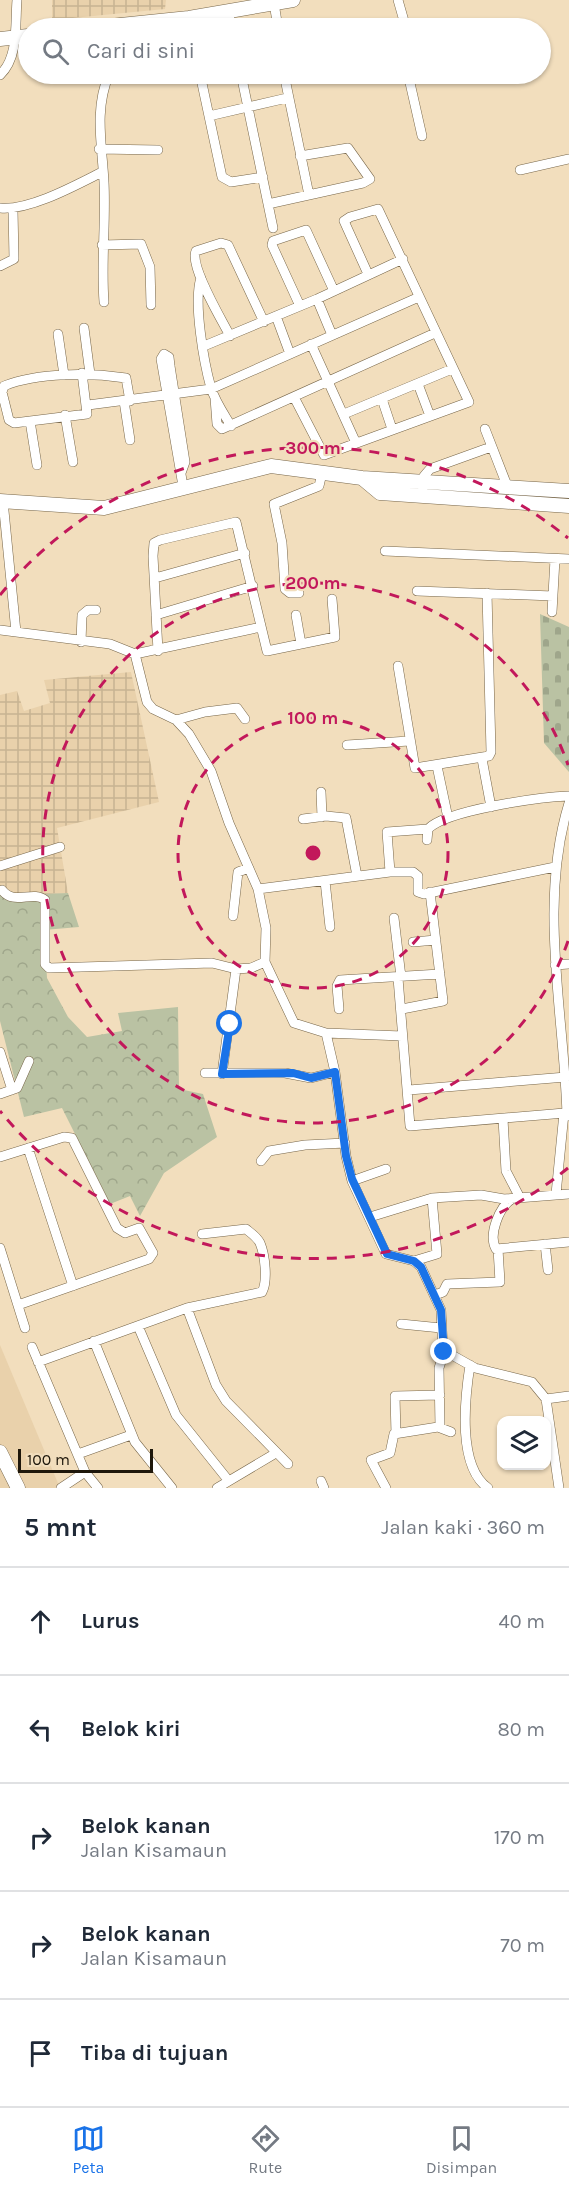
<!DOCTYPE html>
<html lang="id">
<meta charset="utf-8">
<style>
:root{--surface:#fff;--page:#f6f6f7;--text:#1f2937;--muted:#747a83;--line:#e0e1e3;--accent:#1a73e8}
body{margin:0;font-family:Karla,sans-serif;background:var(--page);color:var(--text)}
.controls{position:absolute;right:18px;bottom:18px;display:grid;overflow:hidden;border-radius:12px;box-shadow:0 2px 4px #0004}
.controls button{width:54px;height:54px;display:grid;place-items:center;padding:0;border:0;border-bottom:2px solid var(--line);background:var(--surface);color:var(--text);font:30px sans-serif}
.scale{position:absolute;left:18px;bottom:15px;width:135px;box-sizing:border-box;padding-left:6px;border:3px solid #1e170b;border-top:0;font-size:16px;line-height:21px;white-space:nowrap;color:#1e170b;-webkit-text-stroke:4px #f2debd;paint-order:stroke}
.stop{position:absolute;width:18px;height:18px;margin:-14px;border:4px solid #1a73e8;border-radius:50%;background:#fff}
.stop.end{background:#1a73e8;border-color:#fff;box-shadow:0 2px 6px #0008}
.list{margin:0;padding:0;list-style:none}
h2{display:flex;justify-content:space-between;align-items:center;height:78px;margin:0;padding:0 24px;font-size:26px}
h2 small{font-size:20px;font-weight:400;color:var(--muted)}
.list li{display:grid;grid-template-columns:39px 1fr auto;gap:18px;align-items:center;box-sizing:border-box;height:108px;padding:0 24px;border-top:2px solid var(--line)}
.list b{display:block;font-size:22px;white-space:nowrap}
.list p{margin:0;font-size:20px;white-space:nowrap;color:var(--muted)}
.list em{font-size:20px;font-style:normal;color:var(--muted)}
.icon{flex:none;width:33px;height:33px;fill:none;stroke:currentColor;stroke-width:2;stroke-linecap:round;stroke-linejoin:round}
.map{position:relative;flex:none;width:569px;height:1488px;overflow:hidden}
.search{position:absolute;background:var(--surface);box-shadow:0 2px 4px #0004;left:18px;right:18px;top:18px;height:66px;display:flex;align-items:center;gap:15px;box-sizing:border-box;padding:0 21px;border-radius:33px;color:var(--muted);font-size:22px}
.sheet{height:618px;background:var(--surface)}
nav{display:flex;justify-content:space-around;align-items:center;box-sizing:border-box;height:84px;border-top:2px solid var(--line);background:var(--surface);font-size:16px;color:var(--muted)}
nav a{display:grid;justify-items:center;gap:3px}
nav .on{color:var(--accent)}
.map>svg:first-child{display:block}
</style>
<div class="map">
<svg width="569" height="1488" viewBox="0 0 569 1488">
<defs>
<pattern id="industrial-grid" width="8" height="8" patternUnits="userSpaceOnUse" patternTransform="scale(1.5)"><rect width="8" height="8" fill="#e9d1ab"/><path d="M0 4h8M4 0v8" fill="none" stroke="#c7b392"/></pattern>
<pattern id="forest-crowns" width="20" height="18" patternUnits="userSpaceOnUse" patternTransform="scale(1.5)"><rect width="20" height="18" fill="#bac2a3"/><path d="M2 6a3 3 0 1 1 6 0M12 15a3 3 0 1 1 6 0" fill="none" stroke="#9fa68b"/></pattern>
<pattern id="cemetery-stones" width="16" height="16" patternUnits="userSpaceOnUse" patternTransform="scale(1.5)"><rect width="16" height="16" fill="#bac2a3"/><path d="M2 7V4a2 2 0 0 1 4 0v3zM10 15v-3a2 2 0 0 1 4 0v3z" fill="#9fa68b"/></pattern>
</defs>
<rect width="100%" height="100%" fill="#f2debd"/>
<path fill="#e9d1ab" d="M0,1345L60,1488H0Z"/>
<path fill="url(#industrial-grid)" d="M52,0H166L165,9L52,20Z
M131,672L159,802L57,828L68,893L0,896V695L17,691L24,711L50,703L44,680Z"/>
<path fill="url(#forest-crowns)" d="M68,893L79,927L44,930L47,978L68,1017L87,1037L122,1031L118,1013L178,1007L179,1089L203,1094L217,1137L164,1173L140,1216L130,1196L110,1204L62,1108L24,1117L0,1021V896Z"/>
<path fill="url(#cemetery-stones)" d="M540,614L569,627V772L544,743Z"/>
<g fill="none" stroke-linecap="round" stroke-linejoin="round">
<defs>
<path id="street" d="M398,0L406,28
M274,3L278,28
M228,11L232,28
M200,74L222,177L231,182L263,177
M241,74L273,228
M284,74L309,195
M408,74L422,136
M0,75C19,57 15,24 17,0
M209,116L287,98
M99,149L158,150
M520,170L569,159
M268,204L363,183L370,179L348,148L300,156
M0,208C29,211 76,185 102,172
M102,245L141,244L150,267L151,305
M0,266L14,259L13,210
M201,278C193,302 204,363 211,388C215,401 224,414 231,426
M317,299L332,335
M104,302C101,262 106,222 104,182C102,144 94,110 109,74
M300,306L272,245L273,241L306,230L334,291
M276,316L290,354
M84,328L90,374
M58,334L64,375
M230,336C222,320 189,266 196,251L221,243L228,245L264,322
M311,344L356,443
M204,346L317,299L403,259
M82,373L87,414L14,423L9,420L2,392L4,386C38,372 91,373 126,378L130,401
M418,384L430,416
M294,397L324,455L469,402L378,209L350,217L344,221L368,274
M215,398L217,424L222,429L435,333
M382,399L392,429
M124,401L130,440
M88,405L211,389L419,297
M344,414L452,369
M65,415L73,462
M30,421L37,465
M485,429L508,488
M181,473L185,462L170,366L169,357L164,354L161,359L183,486
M422,496L424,476L430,469L491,447
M3,501L16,632
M385,551L569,559
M155,578L245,553
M417,591L553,596
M299,593H290L285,589L282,543L274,504L319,486L322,473
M552,612L555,559
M156,615L253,586
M296,615L301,644
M0,630L110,644L135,654
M81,642L82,615L88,610H96
M158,651L153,556L154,543L160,540L236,522L267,651L335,637L332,599
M135,654L147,702L153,709L176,720L189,734L211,771L229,823L258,889L266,928L265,962L294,1023L326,1033L402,1036
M135,654L261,627
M398,666L415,768L489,756L491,752L487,593
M176,720L205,712L237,708L245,719
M347,745L409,741
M482,759L491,807
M437,766L448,818
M321,792L322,817
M303,819L326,816L346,818L357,876
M427,840L428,829C446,810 541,797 569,796
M0,866L60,847
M390,872L387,832L428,829
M325,881L330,927
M258,889L390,872H413L418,876V892L424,894L555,867
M2,890C14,906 32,890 45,900V964L49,968L212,963L236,969
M233,916L238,872L249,868
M394,918L401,977
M413,942L436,940
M555,965L569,964
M398,978L410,1126L553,1114L564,1113L569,1116
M339,1009L337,986L340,980L440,974
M402,1009L443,1001L430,892
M326,1033L335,1072L346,1156L352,1181L386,1254L414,1261L421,1267L441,1310L443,1350L475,1368L532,1382L546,1399L569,1396
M0,1052L12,1090
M205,1073H285L311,1078L335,1072
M222,1074L236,969L251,968L265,962
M409,1090L566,1077
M0,1094L17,1088L29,1061
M567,1115C564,1012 538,904 569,803
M503,1119L506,1171L519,1196
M28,1148L73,1286
M0,1157L64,1137L72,1138L117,1228L125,1233L139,1228L153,1253L149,1259L18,1305
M261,1161L269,1151L305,1145L345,1143
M352,1181L386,1169
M556,1194L564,1113
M512,1199C499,1207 488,1235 496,1249L569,1242
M370,1217L432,1198L481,1195L504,1199L569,1194
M545,1244L548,1270
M0,1248L25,1328
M414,1261L437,1254L432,1198
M435,1295L443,1292L447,1284L500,1282L498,1249
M187,1308L216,1385L226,1401L288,1464
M401,1324L441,1328
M138,1326L176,1415L228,1480
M94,1341L135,1442L172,1488
M32,1347L85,1472L98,1488
M38,1362L187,1308L262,1292C268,1281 265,1255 260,1243C257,1237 251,1233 246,1229L202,1234
M470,1365C465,1397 457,1466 488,1488
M546,1399L559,1488
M440,1427L439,1368L444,1352
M396,1434L395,1396L440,1395
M78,1454L131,1435
M321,1481L324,1488
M61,1488L85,1472
M217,1488L276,1453
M386,1488L371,1460L390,1453L394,1434L438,1427L451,1432"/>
<path id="secondary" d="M91,28L189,18L293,0
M0,39L28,36
M362,478L380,493L569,506
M0,501L104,508L271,466L362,478L569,491
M0,1452L18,1488"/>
</defs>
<use href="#street" stroke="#776649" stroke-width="10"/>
<use href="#secondary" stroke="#776649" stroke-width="15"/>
<use href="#street" stroke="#fff" stroke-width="9"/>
<use href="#secondary" stroke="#fff" stroke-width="14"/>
</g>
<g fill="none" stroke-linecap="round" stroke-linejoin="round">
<path stroke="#1a73e8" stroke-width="8" d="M230,1024L222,1074L293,1073L311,1078L335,1072L346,1156L352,1179L387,1254L414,1261L421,1267L441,1310L444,1352"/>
</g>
<g fill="none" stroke="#c2185b" stroke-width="3" stroke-dasharray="10 8">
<circle cx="313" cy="853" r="135"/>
<path d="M568 941A270 270 0 1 1 568 765"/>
<path d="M568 1168A405 405 0 0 1 0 1111M0 595A405 405 0 0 1 568 538"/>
</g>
<circle cx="313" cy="853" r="9" fill="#c2185b" stroke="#f2debd" stroke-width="3"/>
<g font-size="18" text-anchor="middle" font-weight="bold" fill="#c2185b" stroke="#f2debd" stroke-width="4.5" stroke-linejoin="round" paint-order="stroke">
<text x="313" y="454">300 m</text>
<text x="313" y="589">200 m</text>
<text x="313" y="724">100 m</text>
</g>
</svg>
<div class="controls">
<button><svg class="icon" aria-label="layers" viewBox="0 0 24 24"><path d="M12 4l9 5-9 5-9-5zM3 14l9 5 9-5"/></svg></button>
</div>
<div class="scale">100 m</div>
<div class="stop" style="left:230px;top:1024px"></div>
<div class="stop end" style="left:444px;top:1352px"></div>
<div class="search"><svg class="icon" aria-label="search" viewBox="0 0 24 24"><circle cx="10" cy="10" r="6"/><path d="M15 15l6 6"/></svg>Cari di sini</div>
</div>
<section class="sheet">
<h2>5 mnt<small>Jalan kaki · 360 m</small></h2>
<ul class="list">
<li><svg class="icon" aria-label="ahead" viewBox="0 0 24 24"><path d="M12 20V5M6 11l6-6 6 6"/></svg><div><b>Lurus</b></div><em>40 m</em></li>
<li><svg class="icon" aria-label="left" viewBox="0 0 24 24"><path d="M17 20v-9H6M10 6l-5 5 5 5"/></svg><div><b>Belok kiri</b></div><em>80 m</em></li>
<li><svg class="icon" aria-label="right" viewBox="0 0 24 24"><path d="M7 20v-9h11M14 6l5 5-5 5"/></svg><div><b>Belok kanan</b><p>Jalan Kisamaun</p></div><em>170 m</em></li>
<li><svg class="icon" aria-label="right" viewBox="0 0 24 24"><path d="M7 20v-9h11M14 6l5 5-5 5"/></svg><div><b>Belok kanan</b><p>Jalan Kisamaun</p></div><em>70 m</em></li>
<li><svg class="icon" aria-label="arrive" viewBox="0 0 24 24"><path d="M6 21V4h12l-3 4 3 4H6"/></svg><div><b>Tiba di tujuan</b></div></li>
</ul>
</section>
<nav>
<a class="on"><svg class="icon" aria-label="map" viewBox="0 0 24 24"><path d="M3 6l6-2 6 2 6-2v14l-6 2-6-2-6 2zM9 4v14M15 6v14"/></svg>Peta</a>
<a><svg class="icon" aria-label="directions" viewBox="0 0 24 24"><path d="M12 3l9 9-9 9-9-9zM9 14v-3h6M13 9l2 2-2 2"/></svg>Rute</a>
<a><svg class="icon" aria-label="saved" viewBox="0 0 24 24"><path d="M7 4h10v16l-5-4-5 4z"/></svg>Disimpan</a>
</nav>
